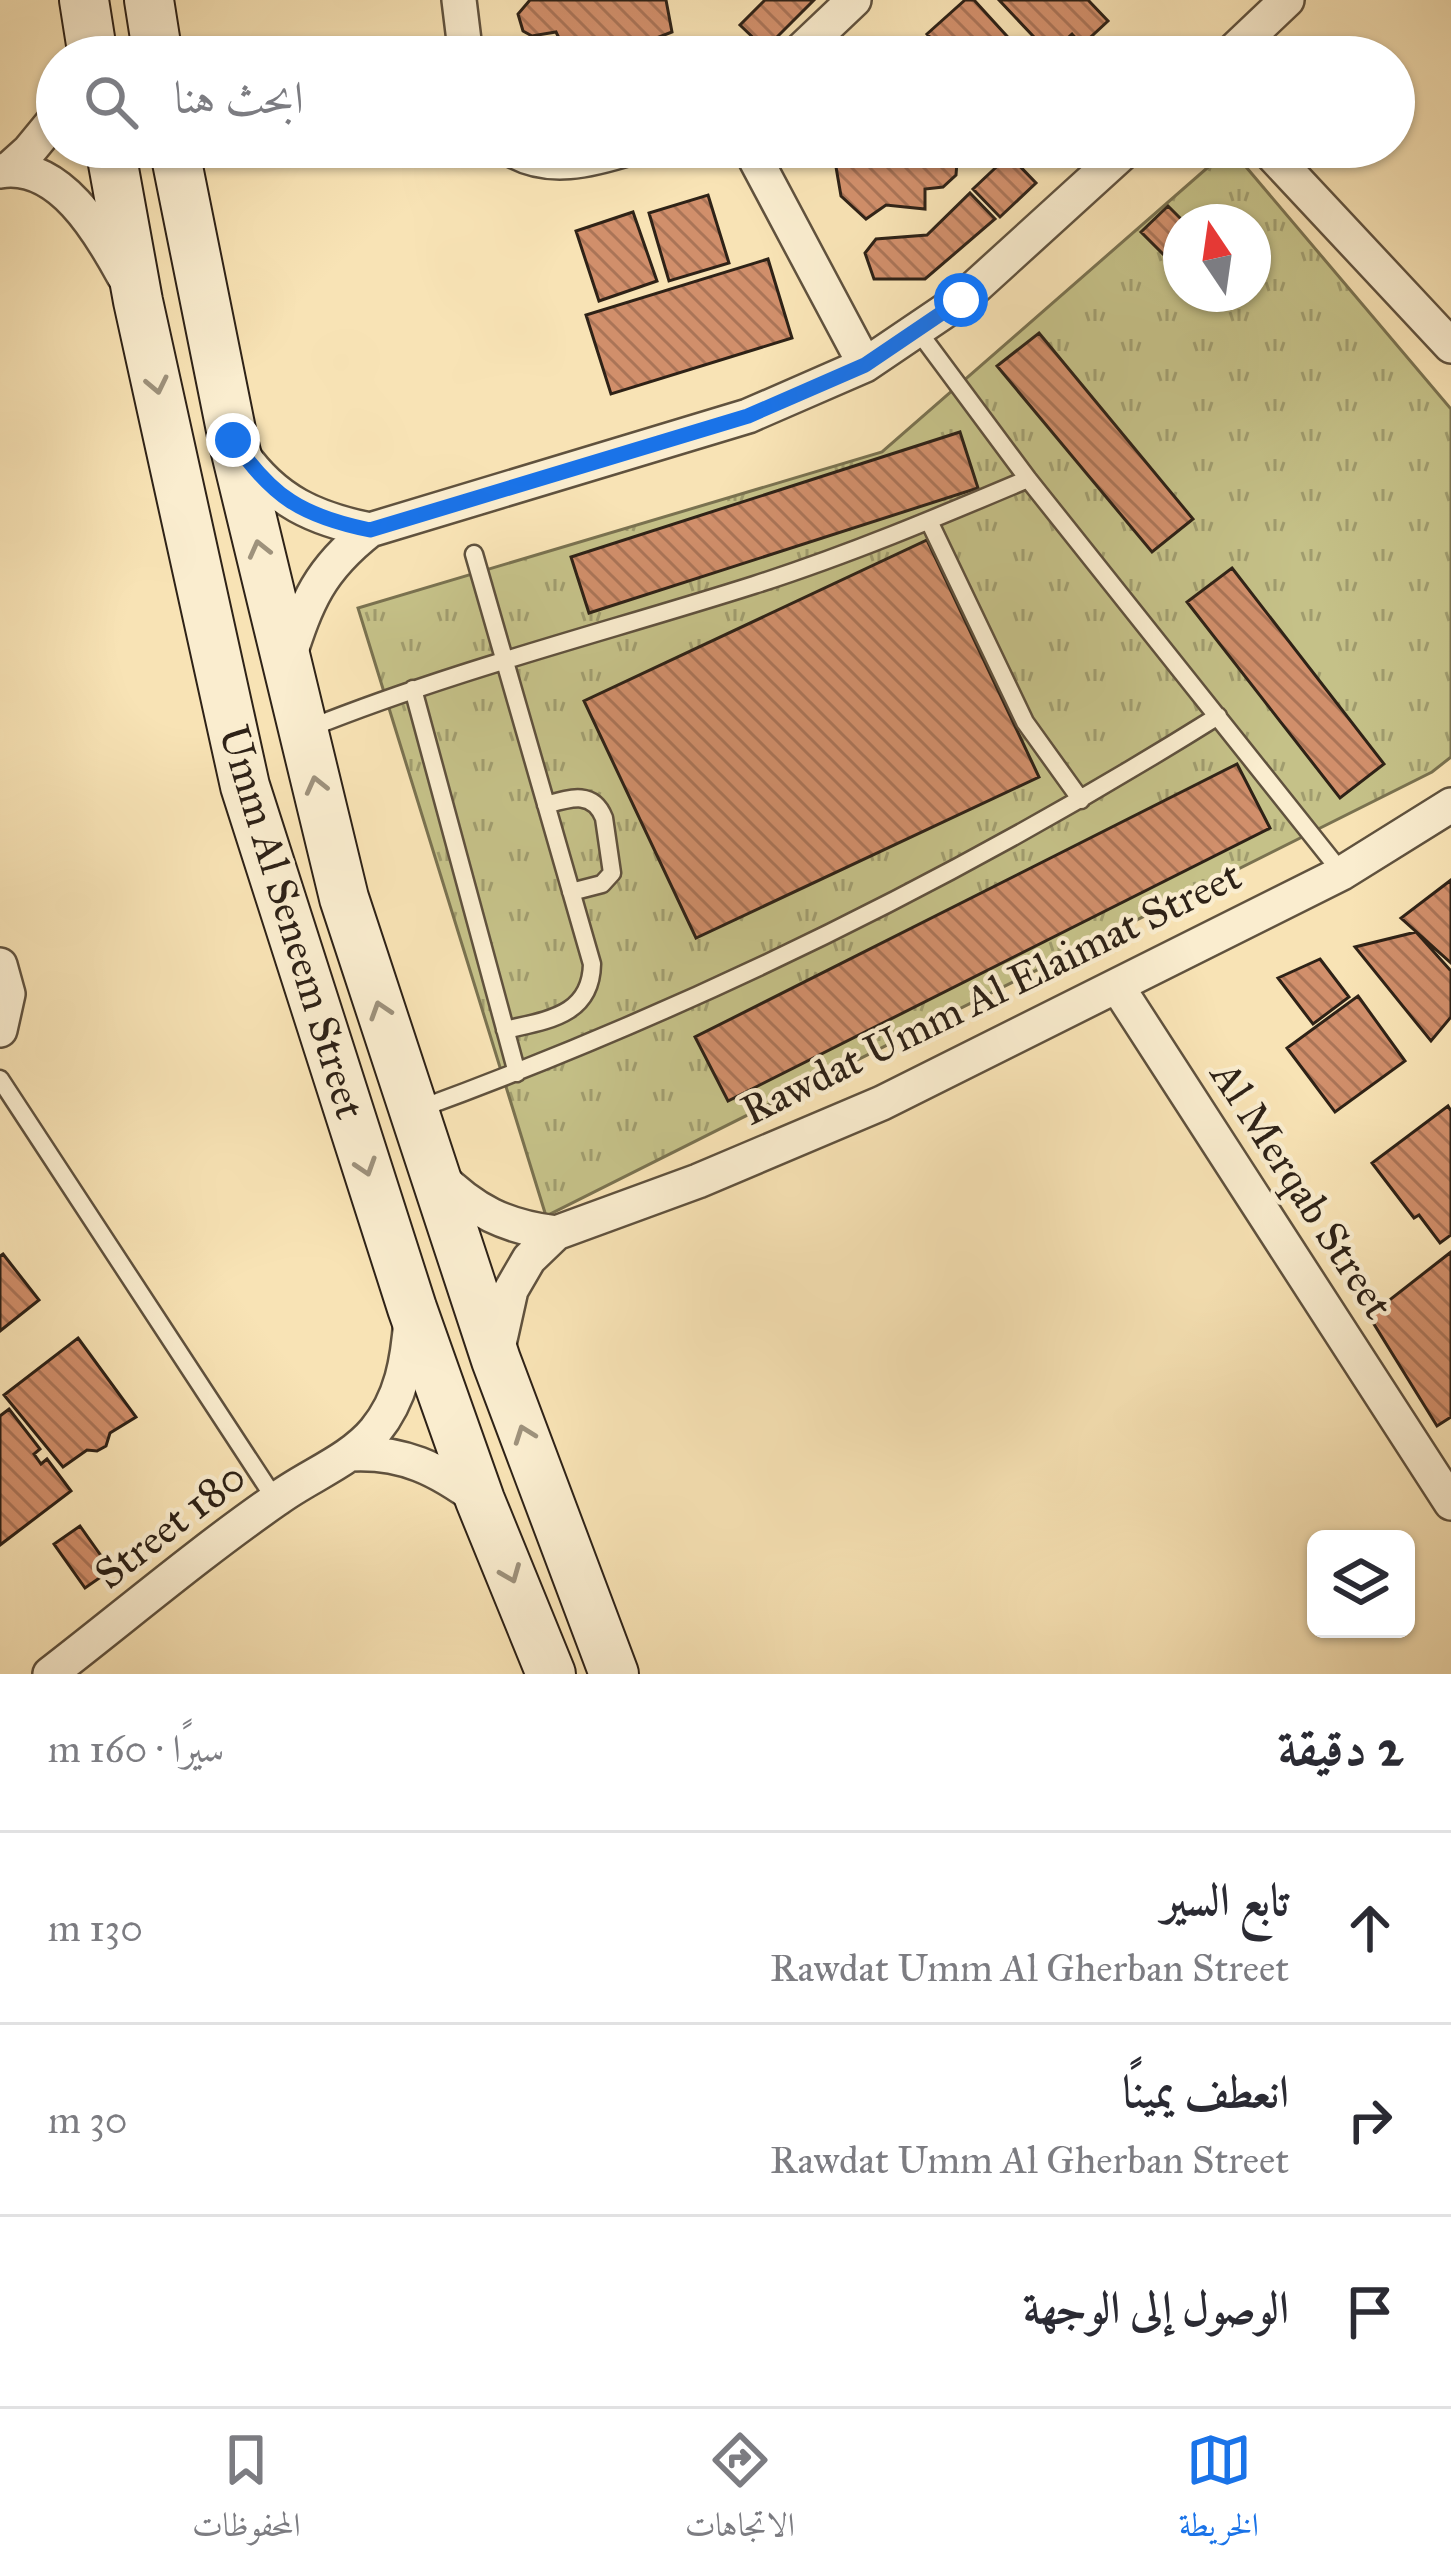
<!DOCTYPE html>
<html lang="ar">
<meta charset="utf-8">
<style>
:root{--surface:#fff;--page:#f7f7f7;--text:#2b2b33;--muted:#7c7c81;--line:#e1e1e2;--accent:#1a73e8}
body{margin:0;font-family:"IM FELL Great Primer",Amiri,serif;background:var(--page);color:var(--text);direction:rtl}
.controls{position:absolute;right:36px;bottom:36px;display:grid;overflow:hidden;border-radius:18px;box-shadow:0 3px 9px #0004}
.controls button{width:108px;height:108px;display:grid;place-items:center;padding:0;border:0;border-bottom:3px solid var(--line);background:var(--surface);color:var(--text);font:60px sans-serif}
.compass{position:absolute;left:1163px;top:204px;width:108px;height:108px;border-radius:50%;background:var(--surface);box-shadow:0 3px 9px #0004;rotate:347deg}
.stop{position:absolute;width:36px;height:36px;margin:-27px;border:9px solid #1a73e8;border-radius:50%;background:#fff}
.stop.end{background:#1a73e8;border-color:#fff;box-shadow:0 3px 12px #0008}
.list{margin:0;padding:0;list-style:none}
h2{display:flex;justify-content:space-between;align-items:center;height:156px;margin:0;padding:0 48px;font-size:51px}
h2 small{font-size:39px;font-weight:400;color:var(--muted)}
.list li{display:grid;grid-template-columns:78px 1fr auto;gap:36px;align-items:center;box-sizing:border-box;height:192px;padding:0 48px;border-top:3px solid var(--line)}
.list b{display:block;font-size:45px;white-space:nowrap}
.list p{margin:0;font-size:39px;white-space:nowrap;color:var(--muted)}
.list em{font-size:39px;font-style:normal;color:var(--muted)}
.icon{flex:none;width:66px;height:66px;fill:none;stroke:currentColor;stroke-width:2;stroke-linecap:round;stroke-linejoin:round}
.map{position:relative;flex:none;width:1451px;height:1674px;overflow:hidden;direction:ltr}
.search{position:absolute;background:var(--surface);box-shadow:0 3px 9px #0004;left:36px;right:36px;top:36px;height:132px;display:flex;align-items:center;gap:30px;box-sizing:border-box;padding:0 42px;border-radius:66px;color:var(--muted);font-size:45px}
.sheet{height:732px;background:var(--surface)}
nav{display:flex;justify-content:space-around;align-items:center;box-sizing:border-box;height:168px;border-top:3px solid var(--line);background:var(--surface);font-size:33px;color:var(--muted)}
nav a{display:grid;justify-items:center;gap:6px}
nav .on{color:var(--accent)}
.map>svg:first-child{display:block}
</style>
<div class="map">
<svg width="1451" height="1674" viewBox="0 0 1451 1674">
<defs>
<pattern id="grass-tufts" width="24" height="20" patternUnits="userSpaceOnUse" patternTransform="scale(3)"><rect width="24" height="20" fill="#c5c188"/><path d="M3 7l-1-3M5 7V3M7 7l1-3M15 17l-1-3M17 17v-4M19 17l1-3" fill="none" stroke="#a09c6e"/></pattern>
<pattern id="building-back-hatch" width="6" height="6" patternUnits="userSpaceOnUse" patternTransform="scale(3)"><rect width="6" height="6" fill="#d18f6b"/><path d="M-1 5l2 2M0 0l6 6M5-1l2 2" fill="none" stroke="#aa7457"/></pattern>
</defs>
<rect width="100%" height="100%" fill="#f8e3b5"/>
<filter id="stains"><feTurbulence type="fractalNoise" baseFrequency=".00167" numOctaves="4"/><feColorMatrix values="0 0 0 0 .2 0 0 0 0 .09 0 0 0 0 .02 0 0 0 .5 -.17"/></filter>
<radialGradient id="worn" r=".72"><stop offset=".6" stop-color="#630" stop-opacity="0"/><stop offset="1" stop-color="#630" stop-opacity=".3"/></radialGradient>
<path fill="url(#grass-tufts)" stroke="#7a7250" stroke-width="3" fill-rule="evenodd" d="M1230,148L1451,409V757L1432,772L546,1216L358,608L882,452ZM1181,222H1253V294H1181Z"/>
<path fill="url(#building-back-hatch)" stroke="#2e2217" stroke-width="3" d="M530,0H666L672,32L659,37L661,50L629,57H594L592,48L583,56L566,53L556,32L532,36L523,31L518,14Z
M765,0H814L765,49L740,25Z
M965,0H974L1026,57H948L927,34Z
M999,0H1088L1108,21L1082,45L1072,34L1050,54Z
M840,147H972L974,162H957L956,175L943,187L925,189V209L886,205L866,219L841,196L836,167Z
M1009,155L1036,183L1000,217L973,189Z
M970,193L995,219L925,279H874L865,253L876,239L927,235Z
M708,195L729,263L669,281L649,213Z
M1168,206L1184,222H1181V264L1177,268L1141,232Z
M633,212L657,281L599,301L576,231Z
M768,259L792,338L611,394L586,315Z
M1039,333L1193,519L1152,552L997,366Z
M960,432L978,488L589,613L571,557Z
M927,540L1039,777L696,938L584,701Z
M1232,568L1384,764L1340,798L1187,602Z
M1237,764L1270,828L728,1101L695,1037Z
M1451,880V963L1401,918Z
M1416,932L1451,971V1017L1431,1041L1355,947Z
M1320,959L1349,997L1313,1024L1278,978Z
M1358,996L1405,1061L1335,1112L1287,1048Z
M1448,1106L1451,1111V1235L1440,1243L1419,1215L1414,1218L1372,1163Z
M1451,1252V1417L1437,1426L1369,1316Z
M3,1254L39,1300L0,1331V1256Z
M78,1338L136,1417L110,1433L106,1446L97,1451L87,1450L63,1467L4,1395Z
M9,1409L40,1449L34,1454L41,1464L47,1459L71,1491L0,1545V1416Z
M80,1526L111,1570L85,1588L54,1544Z"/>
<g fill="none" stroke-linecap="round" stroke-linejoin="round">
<defs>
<path id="lane" d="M918,331L1028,479L1342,873
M929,521L1025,722L1081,800
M474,554L592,964C591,1016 547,1020 505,1030
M413,689L517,1073
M310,728C455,670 606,632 754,585C848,555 938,517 1028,479
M546,805C570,798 593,790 604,818L612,873L602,884L571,892
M0,1079L275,1499
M419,1109C700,1006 964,875 1218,716"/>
<path id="street" d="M459,0L466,57
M794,57L854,0
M1227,57L1287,0
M508,147C546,173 592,160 633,147
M749,147L865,365
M1265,147L1451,346
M8,170L29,151L57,117
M0,171C59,161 100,232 124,276
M242,454C275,501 315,519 370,530
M288,660C307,601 319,570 370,530L748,416L865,365L961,300L1129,147
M0,965L8,994L0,1030
M1117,986L1451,1503
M438,1175C473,1211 506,1227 556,1233
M497,1353L511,1290L529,1259L556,1233L698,1181L882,1103L1342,873L1451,805
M350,1454C403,1451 438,1469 480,1500
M50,1674C125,1616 199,1553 277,1499C308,1476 350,1461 375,1431C402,1398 408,1360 411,1319"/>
<path id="secondary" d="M84,0L93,57
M149,0L158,57
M110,147L138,301L245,786L412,1308L480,1500L551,1674
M174,147L233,440L344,898L496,1360L614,1674"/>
</defs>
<use href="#lane" stroke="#60523e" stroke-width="21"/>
<use href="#street" stroke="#60523e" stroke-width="38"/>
<use href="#secondary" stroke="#2e2217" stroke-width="52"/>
<use href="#lane" stroke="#faedcf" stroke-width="16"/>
<use href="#street" stroke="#faedcf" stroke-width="33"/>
<use href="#secondary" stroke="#faedcf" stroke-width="48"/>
</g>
<defs><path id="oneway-chevron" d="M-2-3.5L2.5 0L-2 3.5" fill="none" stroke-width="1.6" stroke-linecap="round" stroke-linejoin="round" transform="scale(3)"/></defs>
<g stroke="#9e927c">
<use href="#oneway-chevron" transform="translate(157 385) rotate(78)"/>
<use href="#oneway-chevron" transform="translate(259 549) rotate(-104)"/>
<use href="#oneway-chevron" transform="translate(316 785) rotate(-104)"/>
<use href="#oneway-chevron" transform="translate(380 1010) rotate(-108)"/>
<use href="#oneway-chevron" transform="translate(366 1167) rotate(72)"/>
<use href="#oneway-chevron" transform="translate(524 1434) rotate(-110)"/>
<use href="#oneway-chevron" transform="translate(511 1574) rotate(68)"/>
</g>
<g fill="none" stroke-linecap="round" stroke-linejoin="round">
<path stroke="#1a73e8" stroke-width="15" d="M233,440C272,497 302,516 370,530L748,416L865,365L961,300"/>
</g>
<g text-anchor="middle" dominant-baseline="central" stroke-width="9" stroke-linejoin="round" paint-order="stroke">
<g font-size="42" fill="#2e2217" stroke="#faedcf">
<text transform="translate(292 922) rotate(73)">Umm Al Seneem Street</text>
<text transform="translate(991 993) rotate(-26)">Rawdat Umm Al Elaimat Street</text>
<text transform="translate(1302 1190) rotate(57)">Al Merqab Street</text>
<text transform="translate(170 1525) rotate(-38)">Street 180</text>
</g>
</g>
<rect width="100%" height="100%" filter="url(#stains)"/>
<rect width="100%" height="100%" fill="url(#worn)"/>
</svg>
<div class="controls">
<button><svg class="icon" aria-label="layers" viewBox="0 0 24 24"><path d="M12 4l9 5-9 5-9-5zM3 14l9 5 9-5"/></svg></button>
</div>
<svg class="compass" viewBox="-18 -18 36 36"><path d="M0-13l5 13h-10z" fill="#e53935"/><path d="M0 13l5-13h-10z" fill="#7c7c81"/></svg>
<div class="stop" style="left:961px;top:300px"></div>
<div class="stop end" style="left:233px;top:440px"></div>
<div class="search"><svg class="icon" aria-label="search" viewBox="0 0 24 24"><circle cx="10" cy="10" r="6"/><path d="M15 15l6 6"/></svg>ابحث هنا</div>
</div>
<section class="sheet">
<h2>2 دقيقة<small>سيرًا · 160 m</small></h2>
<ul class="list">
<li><svg class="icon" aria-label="ahead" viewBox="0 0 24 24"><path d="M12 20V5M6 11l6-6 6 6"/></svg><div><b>تابع السير</b><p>Rawdat Umm Al Gherban Street</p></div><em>130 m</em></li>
<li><svg class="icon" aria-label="right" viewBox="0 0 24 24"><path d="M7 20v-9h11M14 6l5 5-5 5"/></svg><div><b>انعطف يمينًا</b><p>Rawdat Umm Al Gherban Street</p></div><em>30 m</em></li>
<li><svg class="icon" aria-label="arrive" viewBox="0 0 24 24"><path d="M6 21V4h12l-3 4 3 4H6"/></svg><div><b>الوصول إلى الوجهة</b></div></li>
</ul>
</section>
<nav>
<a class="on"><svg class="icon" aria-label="map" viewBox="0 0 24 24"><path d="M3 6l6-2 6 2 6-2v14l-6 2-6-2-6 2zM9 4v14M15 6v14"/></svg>الخريطة</a>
<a><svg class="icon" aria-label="directions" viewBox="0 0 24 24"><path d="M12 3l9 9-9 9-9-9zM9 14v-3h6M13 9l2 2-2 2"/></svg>الاتجاهات</a>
<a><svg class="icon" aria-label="saved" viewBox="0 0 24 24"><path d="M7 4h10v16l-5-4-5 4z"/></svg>المحفوظات</a>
</nav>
